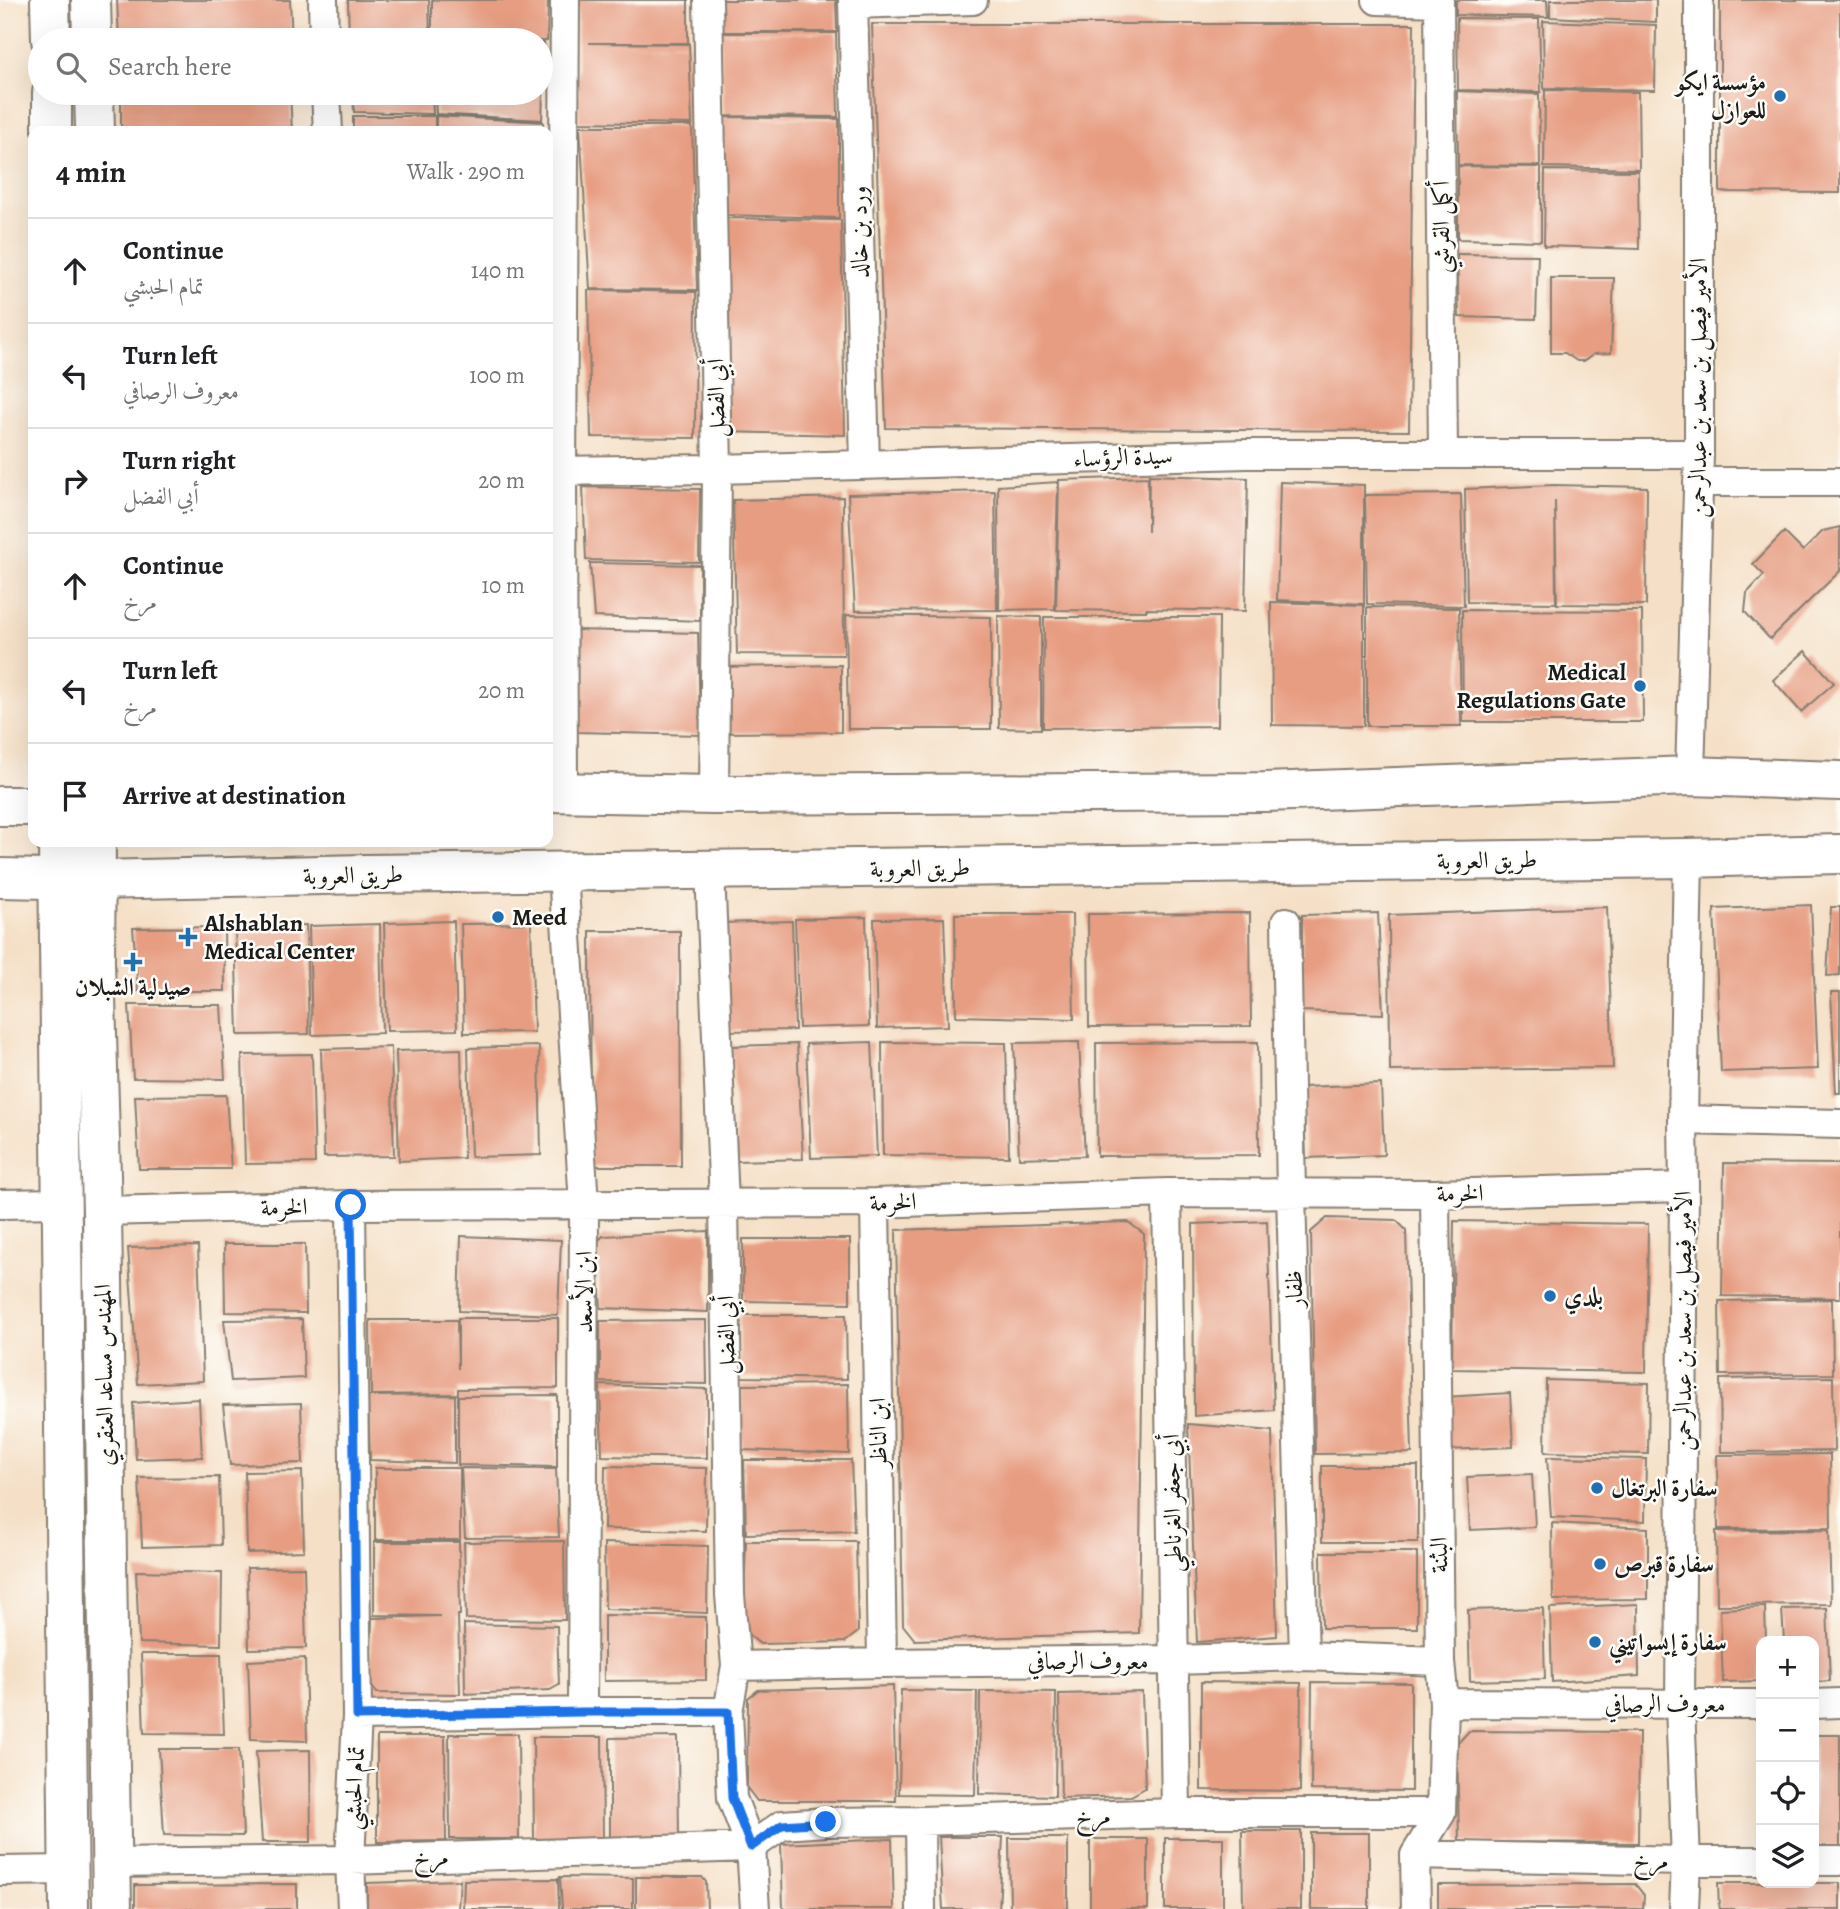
<!DOCTYPE html>
<meta charset="utf-8">
<style>
:root{--surface:#fff;--page:#f2f2f2;--text:#202124;--muted:#757577;--line:#e0e0e0}
body{margin:0;font-family:Alegreya,Amiri,serif;background:var(--page);color:var(--text)}
.controls{position:absolute;right:21px;bottom:21px;display:grid;overflow:hidden;border-radius:14px;box-shadow:0 7px 28px #0002}
.controls button{width:63px;height:63px;display:grid;place-items:center;padding:0;border:0;border-bottom:2px solid var(--line);background:var(--surface);color:var(--text);font:35px sans-serif}
.stop{position:absolute;width:21px;height:21px;margin:-16px;border:5px solid #1a73e8;border-radius:50%;background:#fff}
.stop.end{background:#1a73e8;border-color:#fff;box-shadow:0 2px 7px #0008}
.list{margin:0;padding:0;list-style:none}
h2{display:flex;justify-content:space-between;align-items:center;height:91px;margin:0;padding:0 28px;font-size:30px}
h2 small{font-size:23px;font-weight:400;color:var(--muted)}
.list li{display:grid;grid-template-columns:46px 1fr auto;gap:21px;align-items:center;box-sizing:border-box;height:105px;padding:0 28px;border-top:2px solid var(--line)}
.list b{display:block;font-size:26px;white-space:nowrap}
.list p{margin:0;font-size:23px;white-space:nowrap;color:var(--muted)}
.list em{font-size:23px;font-style:normal;color:var(--muted)}
.icon{flex:none;width:38px;height:38px;fill:none;stroke:currentColor;stroke-width:2;stroke-linecap:round;stroke-linejoin:round}
.map{position:relative;flex:none;width:1840px;height:1909px;overflow:hidden}
.search{position:absolute;background:var(--surface);box-shadow:0 7px 28px #0002;left:28px;top:28px;width:525px;height:77px;display:flex;align-items:center;gap:18px;box-sizing:border-box;padding:0 24px;border-radius:38px;color:var(--muted);font-size:26px}
.panel{position:absolute;background:var(--surface);box-shadow:0 7px 28px #0002;left:28px;top:126px;width:525px;height:721px;border-radius:14px}
.map>svg:first-child{display:block}
</style>
<div class="map">
<svg width="1840" height="1909" viewBox="0 0 1840 1909">
<rect width="100%" height="100%" fill="#fdfcf7"/>
<filter id="ink" filterUnits="userSpaceOnUse"><feTurbulence type="fractalNoise" baseFrequency=".0143" numOctaves="2"/><feDisplacementMap in="SourceGraphic" scale="14" xChannelSelector="R" yChannelSelector="G"/><feConvolveMatrix kernelMatrix="1 2 1 2 8 2 1 2 1" color-interpolation-filters="sRGB"/></filter>
<filter id="wash" filterUnits="userSpaceOnUse"><feTurbulence type="fractalNoise" baseFrequency=".00686" numOctaves="4" result="noise"/><feDisplacementMap in="SourceGraphic" scale="28" xChannelSelector="R" yChannelSelector="G"/><feGaussianBlur stdDeviation="1.57" result="paint"/><feColorMatrix in="noise" values="0 0 0 0 0 0 0 0 0 0 0 0 0 0 0 0 0 1.4 0 .05"/><feComposite in="paint" operator="in"/></filter>
<g filter="url(#wash)">
<rect width="100%" height="100%" fill="#f5e0c7"/>
<g id="blocks">
<path fill="#e79d82" d="M117,0H290L292,40H119Z
M348,0H429L430,40L349,38Z
M432,0H548L547,41L432,38Z
M578,0H688V43H589L689,44L692,124L579,122L577,43Z
M717,0H836L837,32H717Z
M1456,0H1547L1548,17L1456,15Z
M1550,0H1656V22L1550,17Z
M1720,0H1840V193L1720,192Z
M1457,18L1539,19L1541,92L1458,90Z
M1543,21L1656,25L1655,90L1544,88Z
M872,24H1414L1409,431L886,428Z
M720,33H836L838,117L724,116Z
M541,43H544L543,91H541Z
M1545,90L1638,92L1639,169L1544,167Z
M1457,91L1539,94L1540,166L1458,165Z
M121,93H290L292,131H121Z
M353,93H432L433,114L354,112Z
M435,93H543L542,120L436,114Z
M353,116H435V131H353Z
M436,116L543,122V131H436Z
M723,117L839,119V218L725,215Z
M580,126H692L697,290L590,289Z
M1458,166L1541,167V241L1458,239Z
M1545,170L1638,171L1639,249L1544,246Z
M724,218L841,220L845,435L727,432Z
M1457,254L1538,255L1536,319L1459,317Z
M1551,278H1614L1611,353L1594,354L1584,361H1577L1565,353H1551Z
M588,290L696,292L695,438L591,437Z
M1149,475L1248,478L1245,611L1146,609V611L1056,610L1059,480L1148,477V532Z
M1058,482L1055,609L999,610L998,486Z
M1280,482L1364,485V604L1277,600Z
M1554,485L1647,487L1646,605L1557,604L1555,501L1556,603L1467,602L1465,489Z
M583,487L700,489L699,562L586,560Z
M995,491L997,610L855,611L848,494Z
M1461,494L1464,606L1367,604L1365,495Z
M843,497L844,655L737,654L733,500Z
M1840,527V571L1770,639L1745,612L1747,593L1764,575L1753,564L1784,532L1803,551L1823,531Z
M590,563L700,565V621L594,617Z
M1271,602L1364,605V726L1272,725Z
M1367,607L1459,608L1461,726H1367Z
M1462,610L1642,611L1643,722H1463Z
M846,615L991,617V729H848Z
M998,616L1041,617V729L999,728Z
M1044,617H1219L1218,726L1043,728Z
M575,630L698,633L700,735L577,732Z
M1805,651L1834,683L1801,712L1773,680Z
M841,665V732L720,733L721,667Z
M1811,905L1818,1069L1721,1072L1714,909Z
M1607,907L1613,1068L1390,1071L1389,915Z
M1831,907H1840V975L1827,976Z
M1250,913L1251,1026L1089,1027L1088,914Z
M1378,913L1383,1014L1302,1011V915Z
M955,914H1072L1074,1019L956,1016Z
M866,917L869,1026L799,1028L795,919Z
M944,918L948,1026L877,1028L874,919Z
M454,921L457,1030L387,1031L384,923Z
M792,921L795,1030L724,1031L721,923Z
M531,923L534,1032L464,1033L461,924Z
M380,924L382,1033L312,1035L309,926Z
M306,925L309,1034L238,1035L235,927Z
M224,927L225,991H138L133,928Z
M590,931H680L681,1166H591Z
M1831,992H1840V1093H1836Z
M129,1005H221L225,1079L133,1078Z
M872,1042L877,1156L811,1158L806,1044Z
M882,1042L1006,1043L1009,1157L883,1155Z
M1079,1042L1085,1156L1019,1158L1014,1043Z
M1258,1042L1259,1155L1097,1156L1096,1043Z
M797,1044L803,1159L737,1161L732,1046Z
M539,1046L541,1155L471,1157L468,1048Z
M391,1047L394,1156L324,1157L321,1049Z
M461,1049L464,1158L399,1161L396,1051Z
M312,1054L315,1163L245,1164L242,1055Z
M1381,1084L1384,1155L1306,1158L1303,1087Z
M226,1095L231,1169H139L135,1096Z
M1724,1163L1840,1164V1298L1722,1296Z
M1327,1218L1396,1220L1406,1230L1412,1453L1315,1454L1311,1232Z
M1267,1221L1274,1410L1194,1416L1193,1224Z
M1454,1221L1648,1224L1646,1372L1452,1369Z
M1128,1222L1144,1234L1139,1633L915,1640L903,1625L896,1230Z
M708,1231V1312L601,1308L597,1242L603,1236Z
M461,1236L561,1240L558,1315L459,1311Z
M743,1239H850V1303L743,1301Z
M224,1244H305L306,1313L225,1312Z
M198,1246L203,1381L138,1384L128,1248Z
M1832,1299L1833,1374L1720,1375L1719,1301Z
M739,1315H846L847,1379L740,1377Z
M458,1318H558V1388L458,1389V1394L371,1395L370,1320H457L458,1369Z
M302,1319L304,1378L231,1381L224,1320Z
M706,1320L707,1384L600,1382V1321Z
M1833,1377L1834,1451L1721,1452L1720,1379Z
M1546,1380L1649,1383L1648,1454L1545,1452Z
M848,1384L849,1454L742,1450L741,1385Z
M600,1385L707,1389V1458L602,1456Z
M1510,1393L1513,1447L1448,1450L1445,1397Z
M455,1395V1463L370,1460L368,1396Z
M557,1395V1467L458,1465V1396Z
M199,1399L202,1457L136,1459L133,1403Z
M301,1403L303,1463L230,1465L223,1405Z
M1188,1424L1272,1431L1277,1636L1197,1642Z
M1830,1454L1831,1528L1718,1529L1717,1455Z
M1547,1457L1646,1459L1645,1521L1551,1517Z
M744,1460H851L854,1531L746,1534Z
M605,1466L707,1468L706,1531L604,1529Z
M1322,1466H1418V1542H1322Z
M375,1468H460V1540H375Z
M461,1468L556,1469L559,1537L465,1538Z
M302,1471L304,1551L247,1553L245,1472Z
M1532,1474L1535,1527L1470,1530L1467,1477Z
M219,1477L221,1545L142,1547L139,1478Z
M1552,1523L1648,1528V1599L1553,1600Z
M1829,1530L1831,1604L1717,1605L1716,1531Z
M564,1541L565,1620L466,1619L464,1542Z
M746,1541H856L858,1632L845,1642L760,1644L743,1630Z
M374,1542H459L460,1615H458L460,1694L377,1693L370,1684L372,1618L440,1616L374,1615Z
M604,1543L708,1546L707,1613L605,1609Z
M1321,1552H1417V1628H1322Z
M304,1567L306,1648L249,1649L247,1568Z
M136,1571L222,1573L221,1645L139,1643Z
M1638,1604L1639,1676L1552,1682L1550,1608Z
M1765,1607L1766,1641H1761V1681L1723,1682L1720,1609Z
M1543,1608L1545,1679L1470,1681L1468,1610Z
M1827,1608L1830,1681L1814,1682V1641H1784L1782,1609Z
M604,1615L706,1617V1680L604,1681Z
M464,1624L557,1626L559,1685L550,1690L465,1694Z
M141,1654H221L224,1734L144,1733Z
M305,1658L307,1741L251,1739L248,1661Z
M1201,1682L1301,1683L1300,1791L1201,1790Z
M1312,1682L1411,1683V1791L1311,1790Z
M893,1686L896,1801H757L747,1788L748,1698L758,1690Z
M901,1690L977,1691L975,1795L899,1794Z
M980,1691L1056,1692L1055,1796L979,1794Z
M1142,1692L1145,1788L1131,1796L1061,1798L1059,1694Z
M1469,1731L1639,1732L1638,1843L1459,1842L1457,1744Z
M449,1734H518L519,1839H450Z
M1814,1735H1840V1846L1814,1847Z
M377,1736H445L446,1841L377,1842Z
M533,1737H602L603,1842H534Z
M678,1737L679,1843H610V1738Z
M159,1749H239L243,1836L164,1835Z
M310,1750L311,1842H262L256,1751Z
M1242,1831H1301V1909H1243Z
M1311,1833H1369V1909H1311Z
M939,1837H1003L999,1909H943Z
M1009,1838H1068V1909H1010Z
M1165,1838H1223V1909H1165Z
M892,1839L894,1909H783L781,1844Z
M1090,1839H1148V1909H1090Z
M560,1877L633,1878V1909H562Z
M636,1877H702L706,1882L707,1909H636Z
M558,1879L559,1909H463L464,1880Z
M460,1880L458,1909H367V1883Z
M1718,1883H1840V1909H1719Z
M297,1884V1909H135V1885Z
M1635,1884L1644,1895L1643,1909H1438V1885Z"/>
</g>
</g>
<g filter="url(#ink)">
<use href="#blocks" fill-opacity="0" stroke="#887e72" stroke-width="2"/>
<g fill="none" stroke-linecap="round" stroke-linejoin="round">
<defs>
<path id="street" d="M323,0L324,40
M708,0L717,469L714,795
M853,0L865,464
M1377,0L1439,2
M1439,0L1443,454
M853,4L973,0
M326,93L328,131
M548,471L717,469L1247,454H1699
M1698,482H1840
M1690,776L1699,454V0
M563,792L562,471L565,0
M710,871L724,1204L730,1595L736,1666L728,1712L732,1798L751,1847L755,1909
M563,873L584,1204L582,1712
M1286,922L1291,1194L1304,1656
M1683,1120L1840,1124
M1167,1193L1176,1813
M875,1203L882,1663
M0,1204L62,1203
M351,1205L357,1716L350,1860L352,1909
M102,1211L351,1205L875,1203L1167,1193L1435,1194L1684,1187
M736,1666L882,1663L1174,1660L1304,1656L1440,1661
M1444,1703L1761,1704
M1814,1704L1840,1703
M357,1716L582,1712H728
M920,1821L921,1909
M1415,1855L1686,1861H1761
M1814,1861H1840
M112,1863L350,1860L751,1847L782,1825L826,1822L920,1821L1176,1813H1441
M0,1871L69,1870
M1416,1909L1415,1855L1441,1813L1444,1703L1440,1661L1435,1194
M1684,1909L1686,1861L1680,1705L1684,1187L1683,1120L1688,858"/>
<path id="secondary" d="M50,0L51,40
M91,0L92,40
M52,93V131
M94,93L95,131
M58,842L69,1909
M96,842L95,962L102,1211L112,1909"/>
<path id="primary" d="M548,792L714,795L1265,792L1690,776L1840,781
M0,806H33
M0,878L95,880L364,874L1688,858L1840,854"/>
</defs>
<use href="#street" stroke="#887e72" stroke-width="32"/>
<use href="#secondary" stroke="#887e72" stroke-width="42"/>
<use href="#primary" stroke="#887e72" stroke-width="42"/>
<use href="#street" stroke="#fff" stroke-width="28"/>
<use href="#secondary" stroke="#fff" stroke-width="38"/>
<use href="#primary" stroke="#fff" stroke-width="38"/>
</g>
</g>
<g fill="none" stroke-linecap="round" stroke-linejoin="round" filter="url(#ink)">
<path stroke="#1a73e8" stroke-width="9" d="M351,1205L357,1716L582,1712H728L732,1798L751,1847L782,1825L826,1822"/>
</g>
<g fill="#1f6fb2" stroke="#fdfcf7" stroke-width="2.5">
<circle cx="1780" cy="96" r="7"/>
<circle cx="1640" cy="686" r="7"/>
<circle cx="498" cy="917" r="7"/>
<path d="M184.5 926.5h7v7h7v7h-7v7h-7v-7h-7v-7h7z"/>
<path d="M129.5 951.5h7v7h7v7h-7v7h-7v-7h-7v-7h7z"/>
<circle cx="1550" cy="1296" r="7"/>
<circle cx="1597" cy="1488" r="7"/>
<circle cx="1600" cy="1564" r="7"/>
<circle cx="1595" cy="1642" r="7"/>
</g>
<g text-anchor="middle" dominant-baseline="central" stroke-width="5" stroke-linejoin="round" paint-order="stroke">
<g font-size="24" font-weight="bold" fill="#1c1c1c" stroke="#fdfcf7" text-anchor="start">
<text x="1766" y="82" text-anchor="end">مؤسسة ايكو<tspan x="1766" dy="28">للعوازل</tspan></text>
<text x="1626" y="672" text-anchor="end">Medical<tspan x="1626" dy="28">Regulations Gate</tspan></text>
<text x="512" y="917">Meed</text>
<text x="204" y="923">Alshablan<tspan x="204" dy="28">Medical Center</tspan></text>
<text x="133" y="987" text-anchor="middle">صيدلية الشبلان</text>
<text x="1564" y="1296">بلدي</text>
<text x="1611" y="1488">سفارة البرتغال</text>
<text x="1614" y="1564">سفارة قبرص</text>
<text x="1609" y="1642">سفارة إيسواتيني</text>
</g>
<g font-size="24" fill="#1c1c1c" stroke="#fdfcf7">
<text transform="translate(1441 227) rotate(-90)">أكمل القرشي</text>
<text transform="translate(859 232) rotate(-91)">ورد بن خالد</text>
<text transform="translate(1698 388) rotate(-90)">الأمير فيصل بن سعد بن عبدالرحمن</text>
<text transform="translate(716 398) rotate(-91)">أبي الفضل</text>
<text transform="translate(1123 457) rotate(-2)">سيدة الرؤساء</text>
<text transform="translate(1487 860) rotate(-1)">طريق العروبة</text>
<text transform="translate(920 868) rotate(-1)">طريق العروبة</text>
<text transform="translate(353 875) rotate(-1)">طريق العروبة</text>
<text transform="translate(1460 1193) rotate(-1)">الخرمة</text>
<text transform="translate(893 1202) rotate(-2)">الخرمة</text>
<text transform="translate(284 1207) rotate(-1)">الخرمة</text>
<text transform="translate(1294 1289) rotate(-92)">ظفار</text>
<text transform="translate(584 1292) rotate(-90)">ابن الأسعد</text>
<text transform="translate(1683 1321) rotate(-90)">الأمير فيصل بن سعد بن عبدالرحمن</text>
<text transform="translate(726 1335) rotate(-91)">أبي الفضل</text>
<text transform="translate(104 1375) rotate(-91)">المهندس مساعد العنقري</text>
<text transform="translate(878 1433) rotate(-91)">ابن الناظر</text>
<text transform="translate(1172 1503) rotate(-91)">أبي جعفر الغرناطي</text>
<text transform="translate(1439 1555) rotate(-91)">البثنة</text>
<text x="1088" y="1661">معروف الرصافي</text>
<text x="1665" y="1704">معروف الرصافي</text>
<text transform="translate(354 1788) rotate(-87)">تمام الحبشي</text>
<text transform="translate(1093 1816) rotate(-2)">مرخ</text>
<text transform="translate(431 1857) rotate(-2)">مرخ</text>
<text transform="translate(1651 1860) rotate(1)">مرخ</text>
</g>
</g>
</svg>
<div class="controls">
<button>+</button>
<button>−</button>
<button><svg class="icon" aria-label="locate" viewBox="0 0 24 24"><circle cx="12" cy="12" r="6"/><path d="M12 2v4M12 18v4M2 12h4M18 12h4"/></svg></button>
<button><svg class="icon" aria-label="layers" viewBox="0 0 24 24"><path d="M12 4l9 5-9 5-9-5zM3 14l9 5 9-5"/></svg></button>
</div>
<div class="stop" style="left:351px;top:1205px"></div>
<div class="stop end" style="left:826px;top:1822px"></div>
<div class="search"><svg class="icon" aria-label="search" viewBox="0 0 24 24"><circle cx="10" cy="10" r="6"/><path d="M15 15l6 6"/></svg>Search here</div>
<section class="panel">
<h2>4 min<small>Walk · 290 m</small></h2>
<ul class="list">
<li><svg class="icon" aria-label="ahead" viewBox="0 0 24 24"><path d="M12 20V5M6 11l6-6 6 6"/></svg><div><b>Continue</b><p>تمام الحبشي</p></div><em>140 m</em></li>
<li><svg class="icon" aria-label="left" viewBox="0 0 24 24"><path d="M17 20v-9H6M10 6l-5 5 5 5"/></svg><div><b>Turn left</b><p>معروف الرصافي</p></div><em>100 m</em></li>
<li><svg class="icon" aria-label="right" viewBox="0 0 24 24"><path d="M7 20v-9h11M14 6l5 5-5 5"/></svg><div><b>Turn right</b><p>أبي الفضل</p></div><em>20 m</em></li>
<li><svg class="icon" aria-label="ahead" viewBox="0 0 24 24"><path d="M12 20V5M6 11l6-6 6 6"/></svg><div><b>Continue</b><p>مرخ</p></div><em>10 m</em></li>
<li><svg class="icon" aria-label="left" viewBox="0 0 24 24"><path d="M17 20v-9H6M10 6l-5 5 5 5"/></svg><div><b>Turn left</b><p>مرخ</p></div><em>20 m</em></li>
<li><svg class="icon" aria-label="arrive" viewBox="0 0 24 24"><path d="M6 21V4h12l-3 4 3 4H6"/></svg><div><b>Arrive at destination</b></div></li>
</ul>
</section>
</div>
